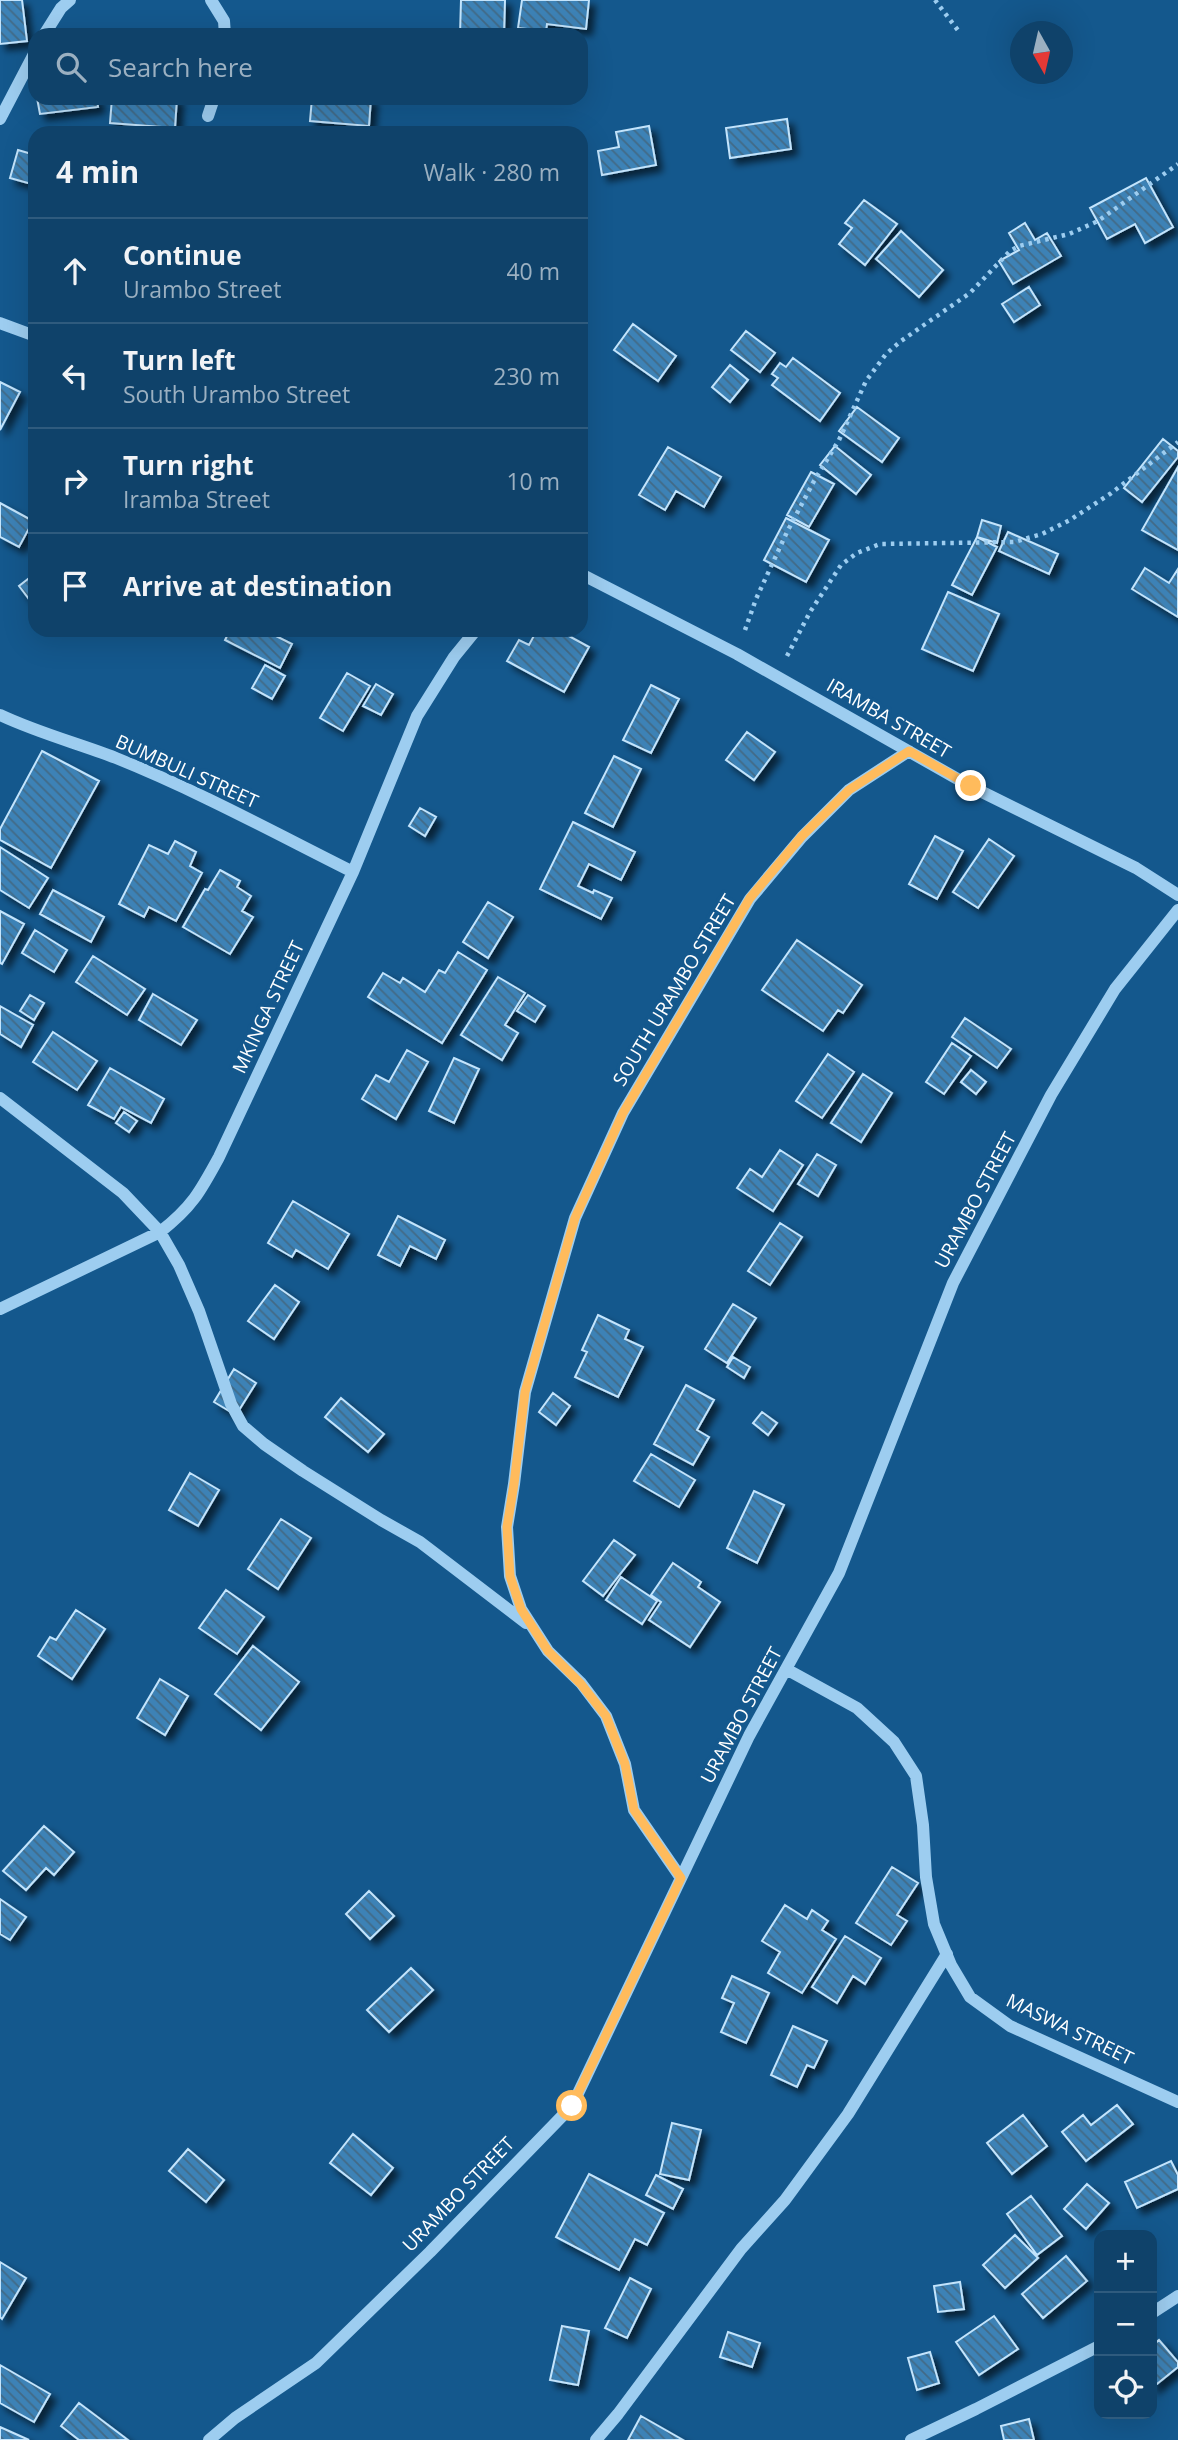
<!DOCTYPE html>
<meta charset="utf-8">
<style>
:root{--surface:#0f426a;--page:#184970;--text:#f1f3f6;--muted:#9bb0c1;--line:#2f5b7e}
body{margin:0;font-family:"Open Sans",sans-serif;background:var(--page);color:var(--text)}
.controls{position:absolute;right:21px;bottom:21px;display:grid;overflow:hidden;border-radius:14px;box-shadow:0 7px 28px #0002}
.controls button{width:63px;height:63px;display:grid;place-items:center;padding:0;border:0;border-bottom:2px solid var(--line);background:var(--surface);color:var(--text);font:35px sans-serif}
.compass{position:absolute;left:1010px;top:21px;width:63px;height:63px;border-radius:50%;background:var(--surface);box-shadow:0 7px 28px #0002;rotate:172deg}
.stop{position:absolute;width:21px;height:21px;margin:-16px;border:5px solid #ffbb5c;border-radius:50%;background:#fff}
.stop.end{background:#ffbb5c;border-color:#fff;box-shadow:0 2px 7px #0008}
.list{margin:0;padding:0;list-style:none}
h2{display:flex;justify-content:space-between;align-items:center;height:91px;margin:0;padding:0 28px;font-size:30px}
h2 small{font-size:23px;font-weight:400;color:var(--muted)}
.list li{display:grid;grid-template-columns:46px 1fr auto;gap:21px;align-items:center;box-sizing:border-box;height:105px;padding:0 28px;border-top:2px solid var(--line)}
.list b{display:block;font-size:26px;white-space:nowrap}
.list p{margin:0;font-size:23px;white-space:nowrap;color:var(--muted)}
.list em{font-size:23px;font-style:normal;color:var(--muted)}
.icon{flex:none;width:38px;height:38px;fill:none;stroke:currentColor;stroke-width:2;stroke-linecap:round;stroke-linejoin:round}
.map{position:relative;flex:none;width:1178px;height:2440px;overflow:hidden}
.search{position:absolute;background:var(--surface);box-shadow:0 7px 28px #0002;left:28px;top:28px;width:560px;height:77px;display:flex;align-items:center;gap:18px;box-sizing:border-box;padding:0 24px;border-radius:21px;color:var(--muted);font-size:26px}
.panel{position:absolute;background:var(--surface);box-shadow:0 7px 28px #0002;left:28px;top:126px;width:560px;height:511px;border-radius:21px}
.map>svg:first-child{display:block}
</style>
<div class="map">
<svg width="1178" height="2440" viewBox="0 0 1178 2440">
<defs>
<pattern id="building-back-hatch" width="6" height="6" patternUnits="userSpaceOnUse" patternTransform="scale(1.75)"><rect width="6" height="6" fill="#3c82b6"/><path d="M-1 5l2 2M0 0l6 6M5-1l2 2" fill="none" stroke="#436a86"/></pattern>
<filter id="shadow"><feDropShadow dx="6" dy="6" stdDeviation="3.5" flood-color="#0009"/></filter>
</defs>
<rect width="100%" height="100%" fill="#14588d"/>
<path fill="url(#building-back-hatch)" stroke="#c3e4fc" stroke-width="2" filter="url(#shadow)" d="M0,0H22L27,41L0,44Z
M461,0H505L504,35H460Z
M522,0H589L586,29L547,24L546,31L518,28Z
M37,98H97L98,107L40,114Z
M112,98L148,100V98H177L175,128L110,123Z
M312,98H371L369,126L310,121Z
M787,119L791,149L730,158L726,128Z
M649,126L656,165L602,175L598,151L619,147L616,132Z
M18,150L35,155V185L10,178Z
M1146,178L1173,227L1145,243L1135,224L1107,239L1090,208Z
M864,200L897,224L865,265L839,244L852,228L845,223Z
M1025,223L1035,240L1047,233L1061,256L1013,284L999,261L1019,250L1009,233Z
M901,231L943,270L919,297L876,259Z
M1029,287L1040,305L1014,322L1002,304Z
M633,324L676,356L658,381L614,350Z
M746,331L775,353L760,372L731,350Z
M793,358L840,393L820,421L772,385L778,378L772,374L780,363L786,367Z
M730,365L748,380L730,402L712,387Z
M0,382L20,392L0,430Z
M857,407L899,438L882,462L839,431Z
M1163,439L1178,451V457L1142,502L1124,488Z
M835,446L871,475L856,494L820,465Z
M668,447L721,477L704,507L676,491L665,510L639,495Z
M1178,467V550L1142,530Z
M811,472L834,484L809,527L787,515Z
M0,503L33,521L19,547L0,537Z
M786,518L829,540L806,582L764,560Z
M982,520L1001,526L997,543L977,537Z
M1008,532L1058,554L1049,574L999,551Z
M977,537L997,547L972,595L952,585Z
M1145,568L1169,583L1178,569V617L1132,589Z
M33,575L35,577V607L19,586Z
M948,592L999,614L973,671L922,649Z
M230,630H264L292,644L280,668L225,640Z
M537,630H558L589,647L564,692L507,661L519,640L529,645Z
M265,665L285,676L272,699L252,688Z
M347,673L370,686L343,731L320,718Z
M376,684L393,694L381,715L363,706Z
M651,685L679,699L651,753L623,740Z
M747,732L775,752L754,780L726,760Z
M42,751L99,781L51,868L0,840V829Z
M614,756L641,769L613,827L585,813Z
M420,808L436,817L425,836L409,826Z
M573,822L635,852L621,880L589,864L578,886L593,893L594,890L612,898L601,919L540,889Z
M935,836L963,851L937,899L909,884Z
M989,839L1014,856L978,908L953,892Z
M175,841L196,852L190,866L202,873L176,921L149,907L144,917L119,904L149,845L168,854Z
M0,847L48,878L29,908L0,890Z
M220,870L240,881L237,887L251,896L242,911L253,917L230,954L183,927L205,889L208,890Z
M53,890L104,917L91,942L40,914Z
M488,902L513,917L488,958L463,942Z
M0,911L24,924L2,964L0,963Z
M35,930L67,950L54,972L22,953Z
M797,940L862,985L843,1013L838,1010L823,1031L762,990Z
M458,952L487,970L442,1043L368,997L383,973L400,983L403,978L425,992L439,970L445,973Z
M93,956L145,989L127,1015L76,982Z
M498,977L525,993L505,1025L518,1033L502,1060L461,1035Z
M153,994L197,1020L181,1045L139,1020Z
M30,995L44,1003L34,1020L20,1011Z
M528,995L545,1006L535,1022L517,1011Z
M0,1006L33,1025L21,1047L0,1034Z
M965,1018L1011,1049L997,1068L952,1037Z
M53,1032L97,1061L77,1090L33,1062Z
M952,1043L971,1056L944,1094L926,1082Z
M407,1050L428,1062L396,1119L362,1099L376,1075L389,1082Z
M828,1054L854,1072L822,1118L796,1101Z
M454,1058L479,1069L454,1123L429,1111Z
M110,1068L164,1099L151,1123L121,1107L114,1119L88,1105Z
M971,1070L986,1082L976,1094L961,1082Z
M863,1074L892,1093L861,1142L831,1123Z
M124,1112L137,1121L129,1132L116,1123Z
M780,1150L803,1165L773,1211L737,1188L750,1169L762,1177Z
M817,1154L836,1165L818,1196L798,1184Z
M293,1201L349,1234L328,1269L296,1250L292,1257L268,1243Z
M398,1216L445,1240L436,1259L410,1246L400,1266L378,1255Z
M780,1223L802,1237L770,1285L748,1271Z
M275,1285L299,1302L274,1339L248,1321Z
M733,1304L756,1318L727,1363L705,1349Z
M598,1315L629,1330L625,1339L643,1347L618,1397L575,1377L587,1352L582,1350Z
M733,1357L750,1367L744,1378L727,1367Z
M234,1369L256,1383L236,1415L214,1402Z
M686,1385L714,1400L697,1430L709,1437L693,1465L654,1444Z
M553,1393L570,1406L556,1425L539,1412Z
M341,1398L384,1434L368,1452L325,1417Z
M762,1412L777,1423L768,1435L753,1423Z
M651,1454L695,1480L679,1507L634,1481Z
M190,1473L219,1490L198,1526L169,1510Z
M754,1491L784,1505L757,1563L727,1548Z
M281,1519L311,1538L278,1589L248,1569Z
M614,1540L635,1555L603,1596L583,1581Z
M673,1563L701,1582L698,1587L720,1602L690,1647L649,1620L661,1602L651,1595Z
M621,1577L657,1601L642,1624L606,1600Z
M226,1590L264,1617L237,1654L199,1628Z
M76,1610L105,1629L72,1679L38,1656L50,1637L56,1640Z
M253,1646L299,1682L261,1730L215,1694Z
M160,1679L188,1696L165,1735L137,1718Z
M44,1826L74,1852L54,1875L46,1868L26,1890L3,1871Z
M892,1867L918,1883L897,1915L907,1921L891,1945L856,1923Z
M369,1891L394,1916L370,1939L346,1914Z
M0,1899L26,1917L10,1940L0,1934Z
M785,1905L807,1919L812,1910L828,1921L822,1930L836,1939L802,1993L768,1973L780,1952L762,1941Z
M845,1936L881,1958L865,1984L853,1976L837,2003L812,1987Z
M411,1968L433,1990L389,2032L367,2010Z
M732,1976L769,1993L746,2043L721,2032L734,2003L722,1998Z
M793,2026L827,2041L814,2068L807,2065L797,2087L771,2075Z
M1117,2105L1133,2124L1086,2161L1062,2132L1083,2115L1091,2125Z
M1023,2115L1047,2146L1012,2174L987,2143Z
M672,2123L701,2130L689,2180L660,2174Z
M353,2134L393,2168L371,2195L330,2163Z
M188,2149L224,2180L206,2202L169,2171Z
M1171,2161L1178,2175V2189L1137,2208L1125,2182Z
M589,2174L664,2213L647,2245L635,2239L619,2270L556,2237Z
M656,2175L683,2189L673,2209L646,2195Z
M1087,2184L1109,2203L1086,2229L1064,2209Z
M1031,2196L1062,2236L1037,2255L1007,2214Z
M1015,2235L1038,2258L1005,2288L983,2265Z
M1066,2256L1087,2281L1043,2318L1022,2294Z
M0,2262L26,2278L2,2319L0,2317Z
M630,2278L651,2289L627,2338L605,2328Z
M960,2282L964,2309L938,2312L934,2286Z
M994,2316L1018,2349L979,2375L956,2342Z
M562,2326L589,2331L578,2385L550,2380Z
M728,2332L760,2343L752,2367L720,2357Z
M1159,2340L1178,2362V2367L1152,2388V2346Z
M930,2352L939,2383L917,2390L908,2358Z
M0,2365L50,2394L34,2422L0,2403Z
M79,2403L128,2440H79L61,2426Z
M641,2416L683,2440H628Z
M1029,2419L1034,2440H1004L1001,2426Z
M0,2427L29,2440H0Z"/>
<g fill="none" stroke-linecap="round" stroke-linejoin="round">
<path stroke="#9dcdf0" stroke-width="4.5" stroke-dasharray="3.5 5" stroke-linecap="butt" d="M935,0L960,33
M745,630L756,599L787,532L814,481L839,440L866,381L886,354L901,341L970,293L1010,251L1019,246L1069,234L1098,221L1178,164
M787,656L810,612L841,565L857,553L880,544L1014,542L1042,534L1070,520L1110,494L1178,442"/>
<path stroke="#9dcdf0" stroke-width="12" d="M211,0L224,21L225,35
M44,35L61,8L70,0
M208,116L214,98
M0,119L35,52
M0,323L35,336
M581,574L737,654L970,786L1136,868L1178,895
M0,715C38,733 77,743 116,758C198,791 275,833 353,872
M0,1098L123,1193L160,1232L179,1265L199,1311L231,1404L243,1426L264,1444L303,1471L381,1520L420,1542L526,1623
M0,1309L160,1232C192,1207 200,1192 219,1157L353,872L417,716L454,657L476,630
M786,1669L857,1708L894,1742L916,1776L923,1825L926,1877L934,1924L951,1965L970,1997L1010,2026L1178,2102
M681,1878L634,1810L625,1764L606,1716L581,1683L548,1651L521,1609L510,1576L507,1527L514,1484L525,1392L575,1218L623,1113L750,899L802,837L849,790L909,751
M1152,2313L1178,2296
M209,2440L235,2418L316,2363L430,2252L572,2106L749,1736L839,1573L953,1283L1051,1095L1115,989L1178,910
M596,2440L618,2414L741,2249L785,2200L848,2114L947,1954
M911,2440L976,2409L1099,2346"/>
</g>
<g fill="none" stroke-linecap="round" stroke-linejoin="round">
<path stroke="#ffbb5c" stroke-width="9" d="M572,2106L681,1878L634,1810L625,1764L606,1716L581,1684L548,1651L521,1609L510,1576L507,1527L514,1484L525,1392L575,1218L623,1113L750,898L802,836L849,790L909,751L971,786"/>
</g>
<g text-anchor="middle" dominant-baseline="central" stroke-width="7" stroke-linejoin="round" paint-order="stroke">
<g font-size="19" fill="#fff" stroke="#14588d">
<text transform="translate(889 718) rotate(30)">IRAMBA STREET</text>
<text transform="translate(187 771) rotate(24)">BUMBULI STREET</text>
<text transform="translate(674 990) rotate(-59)">SOUTH URAMBO STREET</text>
<text transform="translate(268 1007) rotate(-65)">MKINGA STREET</text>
<text transform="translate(975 1200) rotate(-62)">URAMBO STREET</text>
<text transform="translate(741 1715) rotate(-62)">URAMBO STREET</text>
<text transform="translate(1070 2029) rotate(26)">MASWA STREET</text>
<text transform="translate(458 2194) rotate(-46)">URAMBO STREET</text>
</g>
</g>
</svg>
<div class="controls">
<button>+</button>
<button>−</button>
<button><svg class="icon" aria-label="locate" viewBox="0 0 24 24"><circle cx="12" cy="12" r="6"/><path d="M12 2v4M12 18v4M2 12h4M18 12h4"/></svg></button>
</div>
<svg class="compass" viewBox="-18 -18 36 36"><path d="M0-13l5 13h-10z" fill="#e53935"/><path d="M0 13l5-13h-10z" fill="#9bb0c1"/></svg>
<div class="stop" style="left:572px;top:2106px"></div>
<div class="stop end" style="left:971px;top:786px"></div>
<div class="search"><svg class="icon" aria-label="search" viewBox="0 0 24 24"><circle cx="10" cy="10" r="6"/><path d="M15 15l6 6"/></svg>Search here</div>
<section class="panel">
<h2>4 min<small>Walk · 280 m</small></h2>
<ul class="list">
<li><svg class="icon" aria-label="ahead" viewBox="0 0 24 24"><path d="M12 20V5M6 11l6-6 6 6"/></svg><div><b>Continue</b><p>Urambo Street</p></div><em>40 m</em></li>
<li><svg class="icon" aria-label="left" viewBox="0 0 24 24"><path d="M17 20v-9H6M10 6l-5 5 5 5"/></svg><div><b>Turn left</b><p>South Urambo Street</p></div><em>230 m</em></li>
<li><svg class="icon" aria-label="right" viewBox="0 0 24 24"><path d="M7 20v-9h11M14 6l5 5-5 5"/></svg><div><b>Turn right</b><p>Iramba Street</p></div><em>10 m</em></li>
<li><svg class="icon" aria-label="arrive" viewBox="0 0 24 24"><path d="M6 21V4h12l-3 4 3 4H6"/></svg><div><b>Arrive at destination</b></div></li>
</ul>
</section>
</div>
